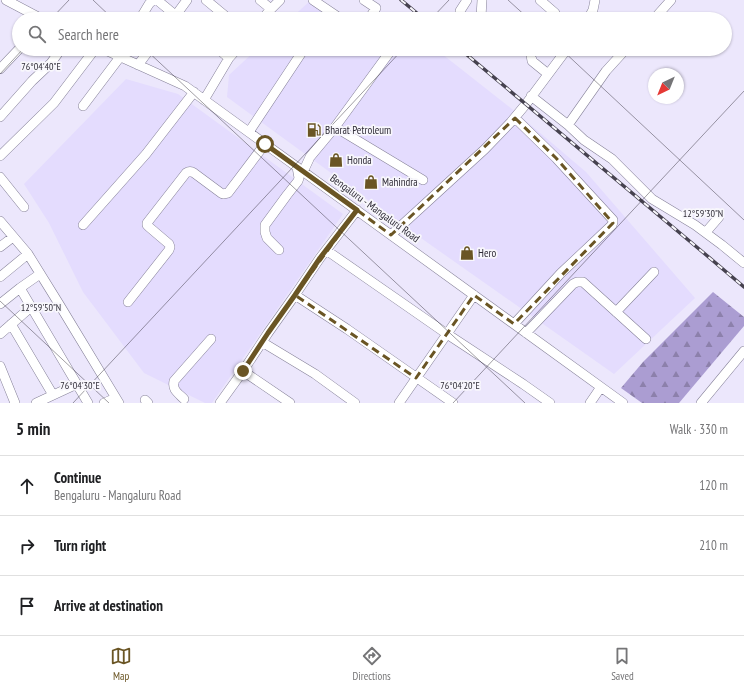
<!DOCTYPE html>
<meta charset="utf-8">
<style>
:root{--surface:#fff;--page:#f2f2f2;--text:#202124;--muted:#757577;--line:#e0e0e0;--accent:#6a5524}
body{margin:0;font-family:"PT Sans Narrow",sans-serif;background:var(--page);color:var(--text)}
.compass{position:absolute;left:648px;top:68px;width:36px;height:36px;border-radius:50%;background:var(--surface);box-shadow:0 1px 3px #0004;rotate:223deg}
.stop{position:absolute;width:12px;height:12px;margin:-9px;border:3px solid #6a5524;border-radius:50%;background:#fff}
.stop.end{background:#6a5524;border-color:#fff;box-shadow:0 1px 4px #0008}
.list{margin:0;padding:0;list-style:none}
h2{display:flex;justify-content:space-between;align-items:center;height:52px;margin:0;padding:0 16px;font-size:17px}
h2 small{font-size:13px;font-weight:400;color:var(--muted)}
.list li{display:grid;grid-template-columns:26px 1fr auto;gap:12px;align-items:center;box-sizing:border-box;height:60px;padding:0 16px;border-top:1px solid var(--line)}
.list b{display:block;font-size:15px;white-space:nowrap}
.list p{margin:0;font-size:13px;white-space:nowrap;color:var(--muted)}
.list em{font-size:13px;font-style:normal;color:var(--muted)}
.icon{flex:none;width:22px;height:22px;fill:none;stroke:currentColor;stroke-width:2;stroke-linecap:round;stroke-linejoin:round}
.map{position:relative;flex:none;width:744px;height:403px;overflow:hidden}
.search{position:absolute;background:var(--surface);box-shadow:0 1px 3px #0004;left:12px;right:12px;top:12px;height:44px;display:flex;align-items:center;gap:10px;box-sizing:border-box;padding:0 14px;border-radius:22px;color:var(--muted);font-size:15px}
.sheet{height:232px;background:var(--surface)}
nav{display:flex;justify-content:space-around;align-items:center;box-sizing:border-box;height:56px;border-top:1px solid var(--line);background:var(--surface);font-size:11px;color:var(--muted)}
nav a{display:grid;justify-items:center;gap:2px}
nav .on{color:var(--accent)}
.map>svg:first-child{display:block}
</style>
<div class="map">
<svg width="744" height="403" viewBox="0 0 744 403">
<defs>
<pattern id="forest-firs" width="22" height="20" patternUnits="userSpaceOnUse"><rect width="22" height="20" fill="#ab9dd2"/><path d="M5 1l3.5 6h-7zM16 11l3.5 6h-7z" fill="#8c80ab"/></pattern>
</defs>
<rect width="100%" height="100%" fill="#ece7fc"/>
<path fill="#e4dcfe" d="M310,1L355,19H290Z
M257,49H430L442,54L512,109L586,172L695,298L614,374L401,224L227,97L229,75Z
M126,79L178,94L343,214L212,403H205L144,373L83,292L49,223L24,184Z"/>
<path fill="url(#forest-firs)" d="M713,292L744,317V326L679,403H642L621,388L643,362Z"/>
<g fill="none" stroke-linecap="round" stroke-linejoin="round">
<defs>
<path id="minor" d="M6,0L42,19
M157,0L180,19
M206,0L229,19
M260,0L271,9
M313,0L341,19
M364,0L376,8L369,19
M540,0L555,13L558,19
M460,11L467,0
M140,19L149,4L153,0
M173,19L187,0
M262,19L271,9L280,0
M482,19L481,17L482,0
M588,19L593,10L595,0
M654,19L671,0
M103,49L185,86L623,403
M218,49L229,58
M535,49L531,55L532,61L548,74
M138,65L150,49
M0,69L19,49
M531,96L568,125L584,140L612,159L652,199L695,225L722,245L744,263
M204,100L229,58L237,49
M83,106L120,57
M0,117L32,81L51,63L61,49
M568,125L606,71L626,49
M335,127L423,180
M249,132L304,49
M0,156L54,103L95,49
M303,172L310,157L335,127L389,53
M0,177L24,207
M0,221L28,254L59,304L119,403
M83,225L146,154L194,92
M706,232L719,217
M391,235L485,149L511,122L526,104L567,49
M0,247L13,237
M279,250L267,238L265,232V225L287,195L298,181L299,178L297,167
M326,250L447,334L523,384L550,403
M0,277L28,254
M20,288L88,403
M295,295L347,329L453,403
M128,302L169,250L170,247L169,244L149,227L147,225V223L186,173C189,171 191,171 194,173L221,193L223,194L228,193L265,144
M0,304L20,288L40,274
M616,312L654,272
M11,324L53,395
M514,324L561,273L612,225L613,222V220L556,158L515,118
M526,333L573,284L577,282H583L646,339
M0,334L31,307
M262,342L315,374L355,403
M0,366L15,403
M243,371L290,403
M184,399C178,393 172,390 174,381L211,339
M145,400L148,403
M36,403L77,384
M104,403L116,398
M220,403L243,371L268,333L295,295L320,258L357,210
M399,403L474,295
M590,403L601,387
M701,403L744,351"/>
</defs>
<use href="#minor" stroke="#858098" stroke-width="10"/>
<use href="#minor" stroke="#fff" stroke-width="9"/>
<defs>
<path id="rail" d="M401,0L424,19
M460,49L705,254L744,287"/>
</defs>
<use href="#rail" stroke="#46424f" stroke-width="3.5"/>
<use href="#rail" stroke="#f8f7fc" stroke-width="2" stroke-dasharray="6" stroke-linecap="butt"/>
</g>
<g fill="none" stroke-linecap="round" stroke-linejoin="round">
<path stroke="#6a5524" stroke-width="5" d="M243,371L268,333L295,295L320,258L357,210L265,144"/>
</g>
<path fill="none" stroke="#6a5524" stroke-width="3" stroke-dasharray="8 5" stroke-linejoin="round" d="M515,118L556,158L613,223L514,324L474,295L416,378L295,295L357,210L391,235Z"/>
<path fill="none" stroke="#2e2b36" stroke-width="1" stroke-opacity="0.45" d="M93,0L113,19M508,0L529,19M51,19L69,0M431,19L449,0M145,49L525,403M561,49L744,220M0,74L23,49M0,301L109,403M73,403L403,49M453,403L744,91"/>
<defs>
<symbol id="fuel-bare" viewBox="-9 -9 18 18"><path d="M-5.5-6h7V0h2V4h1.3V-2.5L3-4.5l.8-.8L6-3V5H2.5V1h-1V6h-7ZM-4.2-4.7v3.2H.2V-4.7Z" fill="#6a5524" stroke="#f8f7fc" stroke-width="2.5" paint-order="stroke"/></symbol>
<symbol id="shop-bare" viewBox="-9 -9 18 18"><path d="M-5-2.5h2.3a2.7 3.5 0 0 1 5.4 0H5L5.5 6h-11ZM-1.5-2.5h3a1.5 2.3 0 0 0-3 0Z" fill="#6a5524" stroke="#f8f7fc" stroke-width="2.5" paint-order="stroke"/></symbol>
</defs>
<g fill-rule="evenodd">
<use href="#fuel-bare" x="304" y="120" width="20" height="20"/>
<use href="#shop-bare" x="326" y="150" width="20" height="20"/>
<use href="#shop-bare" x="361" y="172" width="20" height="20"/>
<use href="#shop-bare" x="457" y="243" width="20" height="20"/>
</g>
<g text-anchor="middle" dominant-baseline="central" stroke-width="3.5" stroke-linejoin="round" paint-order="stroke">
<g font-size="11" fill="#2e2b36" stroke="#f8f7fc" text-anchor="start">
<text x="325" y="130">Bharat Petroleum</text>
<text x="347" y="160">Honda</text>
<text x="382" y="182">Mahindra</text>
<text x="478" y="253">Hero</text>
</g>
<g font-size="11" fill="#2e2b36" stroke="#f8f7fc">
<text transform="translate(375 208) rotate(36)">Bengaluru - Mangaluru Road</text>
</g>
</g>
<g font-size="10" text-anchor="middle" fill="#2e2b36" stroke="#f8f7fc" stroke-width="3.5" stroke-linejoin="round" paint-order="stroke">
<text x="41" y="70">76°04'40"E</text>
<text x="703" y="217">12°59'30"N</text>
<text x="41" y="311">12°59'50"N</text>
<text x="80" y="389">76°04'30"E</text>
<text x="460" y="389">76°04'20"E</text>
</g>
</svg>
<svg class="compass" viewBox="-18 -18 36 36"><path d="M0-13l5 13h-10z" fill="#e53935"/><path d="M0 13l5-13h-10z" fill="#757577"/></svg>
<div class="stop" style="left:265px;top:144px"></div>
<div class="stop end" style="left:243px;top:371px"></div>
<div class="search"><svg class="icon" aria-label="search" viewBox="0 0 24 24"><circle cx="10" cy="10" r="6"/><path d="M15 15l6 6"/></svg>Search here</div>
</div>
<section class="sheet">
<h2>5 min<small>Walk · 330 m</small></h2>
<ul class="list">
<li><svg class="icon" aria-label="ahead" viewBox="0 0 24 24"><path d="M12 20V5M6 11l6-6 6 6"/></svg><div><b>Continue</b><p>Bengaluru - Mangaluru Road</p></div><em>120 m</em></li>
<li><svg class="icon" aria-label="right" viewBox="0 0 24 24"><path d="M7 20v-9h11M14 6l5 5-5 5"/></svg><div><b>Turn right</b></div><em>210 m</em></li>
<li><svg class="icon" aria-label="arrive" viewBox="0 0 24 24"><path d="M6 21V4h12l-3 4 3 4H6"/></svg><div><b>Arrive at destination</b></div></li>
</ul>
</section>
<nav>
<a class="on"><svg class="icon" aria-label="map" viewBox="0 0 24 24"><path d="M3 6l6-2 6 2 6-2v14l-6 2-6-2-6 2zM9 4v14M15 6v14"/></svg>Map</a>
<a><svg class="icon" aria-label="directions" viewBox="0 0 24 24"><path d="M12 3l9 9-9 9-9-9zM9 14v-3h6M13 9l2 2-2 2"/></svg>Directions</a>
<a><svg class="icon" aria-label="saved" viewBox="0 0 24 24"><path d="M7 4h10v16l-5-4-5 4z"/></svg>Saved</a>
</nav>
